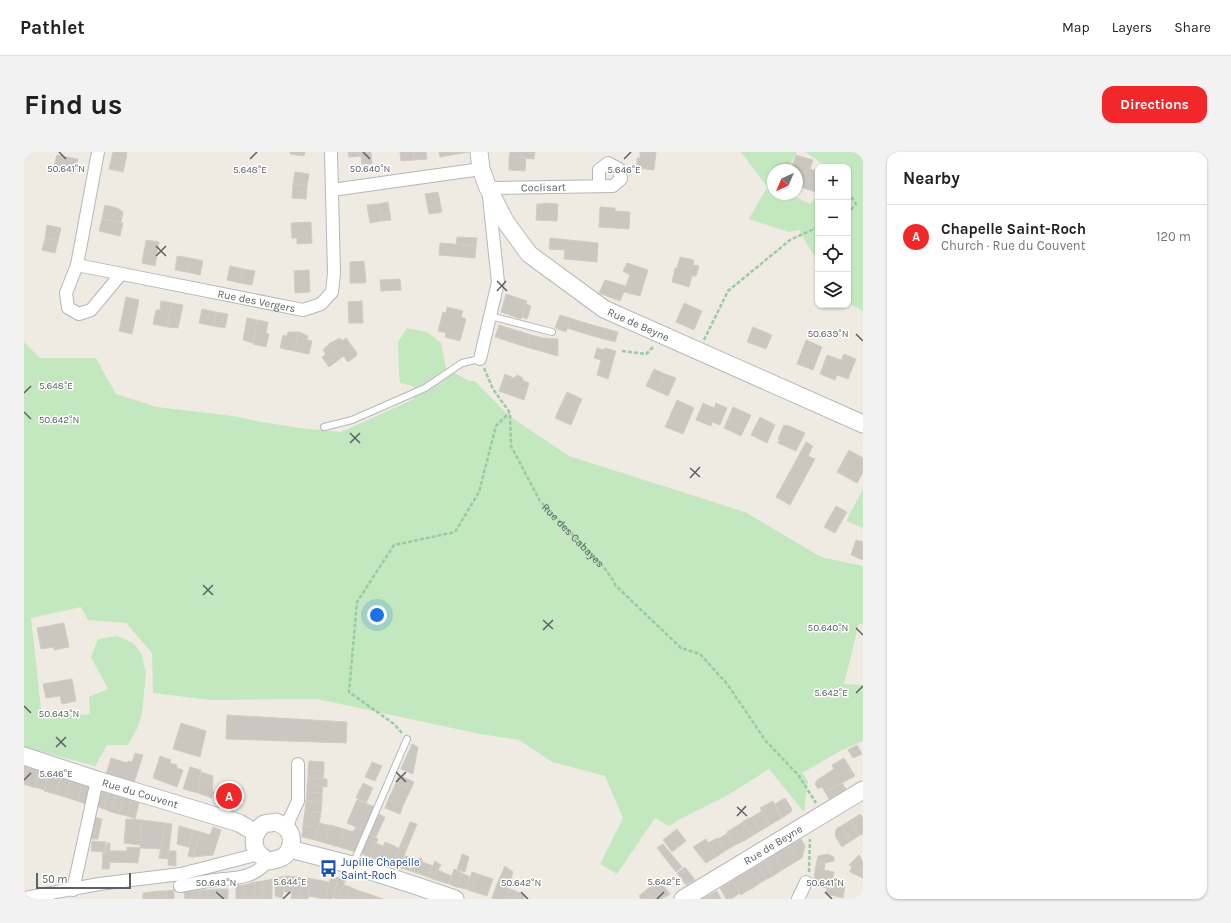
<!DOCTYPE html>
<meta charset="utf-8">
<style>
:root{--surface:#fff;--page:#f2f2f2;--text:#202124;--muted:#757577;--line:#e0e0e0;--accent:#f2272a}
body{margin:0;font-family:Karla,sans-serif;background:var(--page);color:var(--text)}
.controls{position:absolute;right:12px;top:12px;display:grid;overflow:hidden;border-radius:8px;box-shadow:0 1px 3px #0004}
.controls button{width:36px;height:36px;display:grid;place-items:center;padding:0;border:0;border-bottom:1px solid var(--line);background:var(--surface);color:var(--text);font:20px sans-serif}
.compass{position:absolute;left:743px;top:12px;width:36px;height:36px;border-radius:50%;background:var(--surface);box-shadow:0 1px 3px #0004;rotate:224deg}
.scale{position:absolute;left:12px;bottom:10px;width:95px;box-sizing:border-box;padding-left:4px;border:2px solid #5b6165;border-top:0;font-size:11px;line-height:14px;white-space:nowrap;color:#5b6165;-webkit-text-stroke:3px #fff;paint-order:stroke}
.you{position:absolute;left:353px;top:463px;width:14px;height:14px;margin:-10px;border:3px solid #fff;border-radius:50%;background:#1a73e8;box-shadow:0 0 0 6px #1a73e833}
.badge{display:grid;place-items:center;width:26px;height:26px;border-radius:50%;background:var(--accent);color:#fff;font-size:13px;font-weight:700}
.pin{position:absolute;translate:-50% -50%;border:2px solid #fff;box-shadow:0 1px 4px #0006}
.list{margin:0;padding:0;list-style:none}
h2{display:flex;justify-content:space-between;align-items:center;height:52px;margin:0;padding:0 16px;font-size:17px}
h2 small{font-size:13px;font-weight:400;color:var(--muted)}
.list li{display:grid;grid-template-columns:26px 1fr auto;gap:12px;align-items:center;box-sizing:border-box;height:64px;padding:0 16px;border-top:1px solid var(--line)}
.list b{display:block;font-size:15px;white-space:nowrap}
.list p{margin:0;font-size:13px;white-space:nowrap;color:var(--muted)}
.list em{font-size:13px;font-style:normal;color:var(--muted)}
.icon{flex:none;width:22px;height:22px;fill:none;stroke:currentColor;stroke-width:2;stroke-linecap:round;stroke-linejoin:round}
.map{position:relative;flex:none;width:839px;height:747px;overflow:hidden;border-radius:12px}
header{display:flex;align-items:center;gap:24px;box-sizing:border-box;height:56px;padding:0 20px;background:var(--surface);border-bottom:1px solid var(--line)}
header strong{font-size:19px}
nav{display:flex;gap:22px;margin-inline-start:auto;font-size:14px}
.intro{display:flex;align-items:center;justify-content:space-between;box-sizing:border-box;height:96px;padding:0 24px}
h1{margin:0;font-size:28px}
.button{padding:10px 18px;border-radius:12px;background:var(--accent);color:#fff;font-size:14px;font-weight:700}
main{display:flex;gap:24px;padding:0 24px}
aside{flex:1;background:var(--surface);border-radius:12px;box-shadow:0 1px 3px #0004}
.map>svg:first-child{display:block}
</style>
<header>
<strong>Pathlet</strong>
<nav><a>Map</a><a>Layers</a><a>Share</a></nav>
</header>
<div class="intro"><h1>Find us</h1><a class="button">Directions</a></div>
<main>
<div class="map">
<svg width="839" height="747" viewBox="0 0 839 747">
<rect width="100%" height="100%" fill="#efebe3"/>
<path fill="#c3e8bf" d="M717,0H773L763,18H749V42H766L786,52L794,43V111L775,78L765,80L725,67L743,35Z
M782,0H839V159L824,151V15H802Z
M383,176L403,180L417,191L422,216L445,229H451L484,263L545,304L721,360L797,405L839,414V473L835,471L820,532L839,533V589L818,598L778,621L784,629L780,660L745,617L704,643L658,666L645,674L631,666L593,722L576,712L599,666L581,624L528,610L495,588L456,582L293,547L186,548L129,541L128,501L102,471L64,468L57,455L7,466L18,566L66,562L65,545L84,537L67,505L74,487L93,484L109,491L117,501L122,521L118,561L113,577L104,593H83L71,614L0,595V190L16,206H72L92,242L133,255L209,264L232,269L276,276L317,280L390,247L389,234L376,231L375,223L374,190Z
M839,337V376L822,369Z"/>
<path fill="#cac6c0" stroke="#d4ccc1" d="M89,0H103L102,7L88,4Z
M266,0H281L280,4L266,2Z
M324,0H347L348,12H338L337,4L325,5Z
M376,0H389L390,8L377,9Z
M389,0H402L403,7L390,8Z
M415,0H445L416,5Z
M486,0H511L510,7L485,5Z
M616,0H632L630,18L613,16V6H616Z
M33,3L54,7L50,22L29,17Z
M772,3L789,8L786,17L794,19V33L792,40L773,34V18H767Z
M88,4L102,7L99,20L85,17Z
M485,5L502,6L501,19L485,18Z
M271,20L285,22L283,34L269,32Z
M269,32L283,34L282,47L268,46Z
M414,40L418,60L405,62L401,42Z
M364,50L367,68L357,69L354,52Z
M519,51L534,52L533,69L512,68L513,52H519Z
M354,52L357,69L346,71L343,53Z
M81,53L93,56L99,60L97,70L78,67Z
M576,55L591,56V59L606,60L605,77L575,75Z
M78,67L99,71L96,84L75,79Z
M287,70L288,91L273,92V86H268L267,71Z
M23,73L37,76L34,89L21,86Z
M433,85L453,86L452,94L432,92Z
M21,86L34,89L31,101L18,98Z
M526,86L574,91L573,110L540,107L541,98L525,97Z
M122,88L135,90L131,114L118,111Z
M416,91L452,94L451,106L415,103Z
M153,104L166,106L163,120L151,118Z
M656,105L670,108L669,113L675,114L672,124H668L665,135L648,130L651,116H653Z
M166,106L179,109L176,123L163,120Z
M340,109L342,129L341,131H326V110Z
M603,111L624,118L616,144L600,140L596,149L575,141L581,128L602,134L606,123L599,119Z
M206,114L219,117L216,131L203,128Z
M219,117L231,119L228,133L216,131Z
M285,118L286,140L271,141L270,119Z
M376,127L377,138L357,139L356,128Z
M482,142L503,149L497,167L477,160Z
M102,145L115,148L108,182L95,179Z
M137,149L148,151L143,175L129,172L132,158H136Z
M338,149L339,171H325L324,150Z
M148,151L159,153L154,176L143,175Z
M660,151L678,159L670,178L652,170Z
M502,152L507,154L503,167L498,165Z
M423,155L439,159L437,165L442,167L436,189L421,185L422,181L414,179L419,160L422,161Z
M178,157L192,160L189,174L175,171Z
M192,160L204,162L201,176L189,174Z
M536,163L546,166L542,180L531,176Z
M223,166L233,168L229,191L219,188Z
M546,166L565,172L562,182L543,176Z
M233,168L244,170L242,181L245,182L242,195L229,192Z
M565,172L594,180L591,190L562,182Z
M475,173L507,183L502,195L471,185Z
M729,175L748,183L742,197L723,190Z
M264,180H275L270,199L256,196L259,183L263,184Z
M275,180L284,184L283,188L288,189L285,202L270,199Z
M507,183L519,186L534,187V204L502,195Z
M316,186L318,189L322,186L333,201L332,204L324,210L319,204L317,206L306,191Z
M782,188L798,195L789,218L773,212Z
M306,191L317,206L305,215L298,205L302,202L299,198Z
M573,196L580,198L581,196L592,199L584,227L573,223L577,208L570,206Z
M820,202L832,207L824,227L813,223L811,228L796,222L803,203L817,208Z
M630,217L641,222L633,239L622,234Z
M481,222L490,226L493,223L499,226L498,228L505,231L500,248L475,239Z
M641,222L652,226L644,244L633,239Z
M543,240L558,247L547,273L531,266Z
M653,248L670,256L659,282L641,275Z
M679,251L690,256L692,251L703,256L696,273L688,270L687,274L672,268Z
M709,255L727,263L717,284L700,276Z
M736,265L751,273L743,291L727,283Z
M760,273L762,274L763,273L781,281L772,299L754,291L756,288L754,287Z
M782,290L789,294L784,304L791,307L766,353L752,345Z
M825,298L839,306V320L833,331L813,320Z
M812,354L823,360L811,381L800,375Z
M832,388L839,390V408L827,403Z
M40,471L45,495L30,498V495L17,497L13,476Z
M48,527L52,549L38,552L36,544L22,546L19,532Z
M203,563L323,570L322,591L202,587Z
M157,571L182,579L176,605L149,597Z
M388,592L394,595L389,622L377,617Z
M833,593L838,602L829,606L824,598Z
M111,601L119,603L110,631L82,622L87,606L103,611L104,609L108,610Z
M136,604L147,608L146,611L153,613V616L159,618L153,635L129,626Z
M820,606L831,624L801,640L798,635L794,637L791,632L793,628L810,617L808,613Z
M285,609L300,610V619L284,618Z
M348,610L358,614L351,629L341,625Z
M0,614L4,615L0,632Z
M4,615L16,619L11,636L0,632Z
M166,615L177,618L174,641L159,637Z
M284,618L300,619L299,627L284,626Z
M16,619L25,622L20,638L11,635Z
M177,620L189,624L188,646L174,641Z
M25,622L37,626L31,642L20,639Z
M375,623L390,630L387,637L372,631Z
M37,626L46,629L41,645L31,642Z
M284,626L303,627V635L283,633Z
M46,629L58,632L53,649L41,645Z
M339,631L349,636L342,651L332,646Z
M372,631L387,637L383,645L369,638Z
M818,631L822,637L805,647L801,640Z
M58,632L67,635L62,652L53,649Z
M283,633L299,634L298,641L283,640Z
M195,634L219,636V650L195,649L191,646L189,641Z
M75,638L84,641L80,657L72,654Z
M369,638L383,645L379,654L364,648Z
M283,640L298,641V650L282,649Z
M84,641L92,643L87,660L80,657Z
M92,643L100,646L95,662L87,660Z
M100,646L107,648L103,664L95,662Z
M761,646L768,657L767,660L758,666L751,652Z
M107,648L115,651L111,667L103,664Z
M333,648L351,655L341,679L323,671Z
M364,648L379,654L376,662L361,656Z
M282,649L298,650L297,660L281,659Z
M749,649L758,666L746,673L736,656Z
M281,659L297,661L294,677L279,673Z
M738,659L746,673L736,679L728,665Z
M355,662L361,665L352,685L346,682Z
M836,662L839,666V682L836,683L827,668Z
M70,665L78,667L74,687H66Z
M728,665L736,679L728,684L719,669Z
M102,667L118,668L116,693L100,691Z
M118,668L141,671L137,697L116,696Z
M827,668L836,683L827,689L817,674Z
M386,670L393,672L375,716L368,713Z
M719,670L728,684L720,689L711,675Z
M141,671L148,672L144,707L135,706Z
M296,671L307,674L301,691L291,688Z
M279,673L294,677L291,688L278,685Z
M307,673L320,677L315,695L301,691Z
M155,674L169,678L164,695L153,692Z
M817,674L827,689L818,695L811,684L812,677Z
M189,675L197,678L189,703L169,705L177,680L186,683Z
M332,675L341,679L332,700L315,695L320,677L329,680Z
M711,675L720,689L711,693L703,680Z
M653,677L662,689L648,700L639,688Z
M169,678L177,680L169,705L164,704L166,696L164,695Z
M704,681L711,693L701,699L694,687Z
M345,682L354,687L346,705L337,702Z
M693,686L701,699L692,705L684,691Z
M682,687L692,705L682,711L669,695Z
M777,687L781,694L778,706L773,709L765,694Z
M68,689L82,690L81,700L67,699Z
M361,690L368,693L361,711L354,708Z
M83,691H86V699H103V695L116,696L114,711L86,710L85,717H78L79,700L81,701Z
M352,691L359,694L354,708L346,705Z
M639,692L658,715L652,720L633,696Z
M368,693L376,697L368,713L361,711Z
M765,694L773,709L758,718L750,703Z
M145,699H152V714L144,713Z
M438,702L445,705L441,720L433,718Z
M804,702L810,705V709L792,713L794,704Z
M750,703L758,718L749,724L741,709Z
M835,703L839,710V720L825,713Z
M381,704L394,708L390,720L377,716Z
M395,706L398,707V710L409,714L404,725L390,720Z
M411,709L417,713L409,727L404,725Z
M741,709L749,724L743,727L734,713Z
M801,711L800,718L810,720L807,737L789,733L792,713Z
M734,713L743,727L736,731L727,717Z
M481,714L489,720L484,736L473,732Z
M828,714L839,720V726L826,720Z
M661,715L671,728L662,733L653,721Z
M430,717L438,721L433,735L425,732Z
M727,717L736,731L729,736L721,721Z
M414,718L427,724L425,732L409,727Z
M448,720L454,722L447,739L442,737Z
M438,721L446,725L442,737L433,735Z
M721,721L729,736L723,739L715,724Z
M454,722L469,727L463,744L447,739Z
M263,724L258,746L251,744V726Z
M263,724L272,725L268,742L260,739Z
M307,724L314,726L308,747H301Z
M715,724L723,739L717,743L708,729Z
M272,725L280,726L275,747H267Z
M280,726L288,727L284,747H275Z
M314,726L322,727L314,747H313L308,745Z
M248,727V747H238L239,729Z
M288,727L305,730L301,747L284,744Z
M635,728L646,742L638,747L627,733Z
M809,728H815L814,732L821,734L820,740L807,737Z
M239,729L238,747H230L231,730Z
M708,729L716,741L707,747H702L696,736Z
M231,730L230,747H220V733Z
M473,732L486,737L482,747H472L468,746Z
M220,733V747H212V734Z
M320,733L326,735L321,747H314Z
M627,734L638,747H627L621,739Z
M326,735L335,739L332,747H321Z
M803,736L820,740L819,746L802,742Z
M192,737V747H184V738Z
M192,737H204V747H192Z
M486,737L493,740L491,747H482Z
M150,738V747H142V739Z
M176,738V747H168V739Z
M176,738H184V747H176Z
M135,739V747H127V740Z
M135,739H142V747H135Z
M168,739V747H161L160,740Z
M335,739L342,741L340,747H332Z
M621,739L627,747H617L615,744Z
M693,739L697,747H678Z
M127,740V747H119V741Z
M493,740L501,743L500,747H491Z
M342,741L359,747H340Z"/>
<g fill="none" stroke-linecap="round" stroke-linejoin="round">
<defs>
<path id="lane" d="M466,164L528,180
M300,275L328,268L401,236L438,211L456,207
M329,712L383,587"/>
<g id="street">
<path id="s2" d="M74,0L53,113L279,158L297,152L308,140L310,121L307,0"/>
<path d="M308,38L457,17"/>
<path d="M53,113L42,141L44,156L55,162L67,158L97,122"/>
<path id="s3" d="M456,207L474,130L464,36L589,34L597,27L595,17L584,11L575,18V34"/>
<path d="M263,676L266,666L274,649V612"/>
<path d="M156,734C167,732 178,730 190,728C209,726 231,727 243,709"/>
<path d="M49,738L73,628"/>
<path d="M0,746L75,732L157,722L235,702"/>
<path d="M774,747L782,730"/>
</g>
<g id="secondary">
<path id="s4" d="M455,0L457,17L464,36L481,69L505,102L580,157L839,272"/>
<path id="s5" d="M0,604L73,628L215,671L232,681"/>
<path d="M252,670C256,672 261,674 263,677C267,681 268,687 267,692C265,705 255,708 243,709C240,705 234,703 232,698C228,689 231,678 240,672C243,671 249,671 252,670Z"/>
<path d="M266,697L328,713L393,734L431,747"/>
<path id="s6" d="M659,747L839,638"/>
</g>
</defs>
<use href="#lane" stroke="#b4b7bb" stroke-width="8"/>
<use href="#street" stroke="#b4b7bb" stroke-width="14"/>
<use href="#secondary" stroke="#b5b9be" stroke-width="19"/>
<g stroke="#99cba2" stroke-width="2.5" stroke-dasharray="4 2" stroke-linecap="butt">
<path d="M824,40L832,52L824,61"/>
<path d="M680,188L704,139L766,88L794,75"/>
<path d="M598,199L622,202L630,194"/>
<path id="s1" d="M460,216L469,237L486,261L487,294L516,349L579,414L589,428L591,433L657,496L676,502L704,533L741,588L775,624L792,651"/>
<path d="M378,581L370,572L325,540L333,450L370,393L431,380L455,340L472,274L485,261"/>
<path d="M785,720L786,687"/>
</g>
<use href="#lane" stroke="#fff" stroke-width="6"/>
<use href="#street" stroke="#fff" stroke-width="12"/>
<use href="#secondary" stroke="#fff" stroke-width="17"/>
</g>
<path fill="none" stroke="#5b6165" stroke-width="1.5" d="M35,0L42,7M339,0L346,7M226,7L233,0M600,7L607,0M132,94L142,104M132,104L142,94M473,129L483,139M473,139L482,129M832,182L839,189M0,241L7,234M0,260L7,267M326,281L336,291M326,291L336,281M666,316L676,325M666,326L676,315M179,433L189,443M179,443L189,433M519,468L529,477M832,476L839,483M519,478L529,468M832,541L839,534M0,554L7,561M32,585L42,595M32,595L42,585M372,620L382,630M0,628L7,621M372,630L382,620M713,655L723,664M713,664L722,654M192,740L200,747M497,740L504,747M801,740L808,747M259,747L266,740M633,747L640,740"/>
<defs>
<symbol id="bus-bare" viewBox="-9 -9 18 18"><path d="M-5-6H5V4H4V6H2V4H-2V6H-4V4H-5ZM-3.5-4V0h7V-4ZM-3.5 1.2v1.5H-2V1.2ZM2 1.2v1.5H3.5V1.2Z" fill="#1a4fb4" stroke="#fff" stroke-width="2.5" paint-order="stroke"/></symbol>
</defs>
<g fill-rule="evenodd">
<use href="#bus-bare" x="292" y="704" width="25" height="25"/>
</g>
<g text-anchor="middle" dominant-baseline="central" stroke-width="3" stroke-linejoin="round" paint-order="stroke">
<g font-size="11" fill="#5b6165" stroke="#fff">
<text stroke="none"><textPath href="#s3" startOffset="229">Coclisart</textPath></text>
<text stroke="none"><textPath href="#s2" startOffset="298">Rue des Vergers</textPath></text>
<text stroke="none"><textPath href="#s4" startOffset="246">Rue de Beyne</textPath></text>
<text stroke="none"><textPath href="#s1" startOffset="195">Rue des Cabayes</textPath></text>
<text stroke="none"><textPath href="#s5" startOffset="122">Rue du Couvent</textPath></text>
<text stroke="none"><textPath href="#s6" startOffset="105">Rue de Beyne</textPath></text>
</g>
<g font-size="11" fill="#164399" stroke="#fff" text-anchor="start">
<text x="317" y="710">Jupille Chapelle<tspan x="317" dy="13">Saint-Roch</tspan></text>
</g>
</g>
<g font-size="10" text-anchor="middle" fill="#5b6165" stroke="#fff" stroke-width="3" stroke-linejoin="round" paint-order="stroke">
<text x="42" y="20">50.641°N</text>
<text x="346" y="20">50.640°N</text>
<text x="226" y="21">5.648°E</text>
<text x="600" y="21">5.646°E</text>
<text x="804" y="185">50.639°N</text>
<text x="32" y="237">5.648°E</text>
<text x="35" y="271">50.642°N</text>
<text x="804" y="479">50.640°N</text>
<text x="807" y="544">5.642°E</text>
<text x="35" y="565">50.643°N</text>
<text x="32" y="625">5.646°E</text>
<text x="266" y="733">5.644°E</text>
<text x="640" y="733">5.642°E</text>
<text x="192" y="734">50.643°N</text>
<text x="497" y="734">50.642°N</text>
<text x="801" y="734">50.641°N</text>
</g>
</svg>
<div class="controls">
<button>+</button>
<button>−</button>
<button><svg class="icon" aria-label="locate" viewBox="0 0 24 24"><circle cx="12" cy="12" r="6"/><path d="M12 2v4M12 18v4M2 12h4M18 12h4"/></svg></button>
<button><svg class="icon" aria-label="layers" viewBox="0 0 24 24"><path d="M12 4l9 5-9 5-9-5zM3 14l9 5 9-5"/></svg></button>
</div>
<svg class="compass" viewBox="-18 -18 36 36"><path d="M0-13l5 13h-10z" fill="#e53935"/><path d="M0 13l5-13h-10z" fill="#757577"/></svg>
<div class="scale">50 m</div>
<div class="you"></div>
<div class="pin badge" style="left:205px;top:644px">A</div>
</div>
<aside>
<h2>Nearby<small></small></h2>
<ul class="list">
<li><span class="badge">A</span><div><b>Chapelle Saint-Roch</b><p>Church · Rue du Couvent</p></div><em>120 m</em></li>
</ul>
</aside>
</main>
